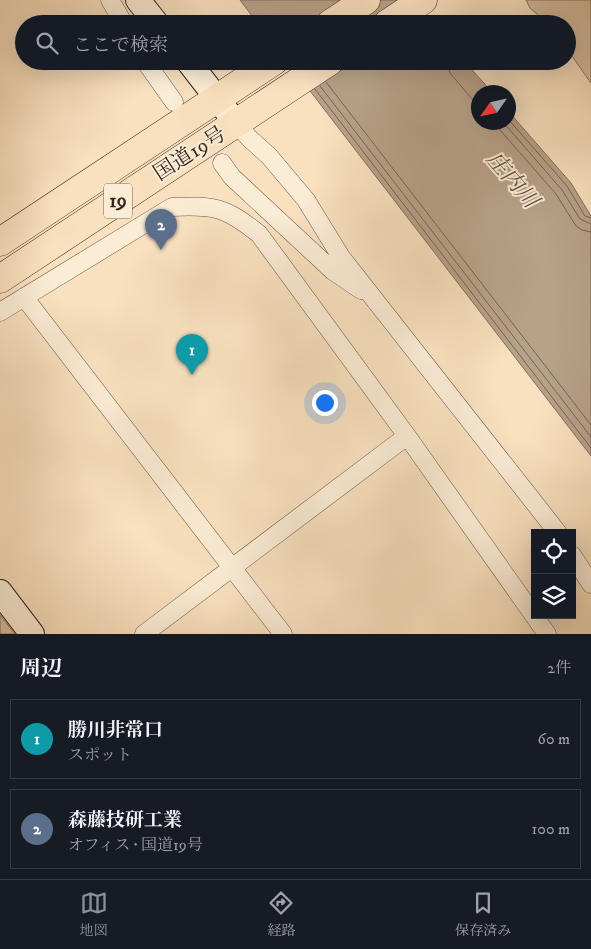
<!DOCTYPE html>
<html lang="ja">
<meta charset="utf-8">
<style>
:root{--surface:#171b24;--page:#242831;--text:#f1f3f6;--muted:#9ea1a6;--line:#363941;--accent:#8c9099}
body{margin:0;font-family:"IM FELL DW Pica","Noto Serif JP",serif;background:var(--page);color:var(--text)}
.controls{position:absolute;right:15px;bottom:15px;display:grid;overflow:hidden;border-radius:0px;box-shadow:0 5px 20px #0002}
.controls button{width:45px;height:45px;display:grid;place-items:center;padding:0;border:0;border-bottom:1px solid var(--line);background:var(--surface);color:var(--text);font:25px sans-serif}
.compass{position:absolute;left:471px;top:85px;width:45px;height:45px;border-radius:50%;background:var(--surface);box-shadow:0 5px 20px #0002;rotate:236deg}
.you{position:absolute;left:324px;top:402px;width:18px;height:18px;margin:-12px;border:4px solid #fff;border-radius:50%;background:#1a73e8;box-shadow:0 0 0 8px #1a73e833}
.badge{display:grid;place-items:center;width:32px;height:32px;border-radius:50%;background:var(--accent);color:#fff;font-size:16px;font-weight:700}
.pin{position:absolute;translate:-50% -41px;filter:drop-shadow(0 1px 2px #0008)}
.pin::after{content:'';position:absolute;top:26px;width:18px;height:15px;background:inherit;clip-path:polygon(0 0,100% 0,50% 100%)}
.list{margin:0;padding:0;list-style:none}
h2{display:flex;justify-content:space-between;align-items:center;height:65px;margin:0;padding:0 20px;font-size:21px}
h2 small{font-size:16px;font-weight:400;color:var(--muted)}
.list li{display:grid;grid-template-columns:32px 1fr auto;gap:15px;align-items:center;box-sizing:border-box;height:80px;margin:0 10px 10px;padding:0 10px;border:1px solid var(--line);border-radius:0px}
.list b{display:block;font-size:19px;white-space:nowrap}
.list p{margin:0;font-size:16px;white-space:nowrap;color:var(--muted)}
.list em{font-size:16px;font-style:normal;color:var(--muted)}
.icon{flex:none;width:28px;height:28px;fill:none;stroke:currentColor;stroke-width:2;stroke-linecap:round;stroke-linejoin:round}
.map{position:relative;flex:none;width:591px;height:634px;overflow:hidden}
.search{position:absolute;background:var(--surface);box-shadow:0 5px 20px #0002;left:15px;right:15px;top:15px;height:55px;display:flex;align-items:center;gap:12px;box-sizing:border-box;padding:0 18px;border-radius:28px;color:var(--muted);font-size:19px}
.sheet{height:245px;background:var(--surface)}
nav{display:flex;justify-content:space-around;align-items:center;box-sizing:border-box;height:70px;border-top:1px solid var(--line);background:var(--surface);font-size:14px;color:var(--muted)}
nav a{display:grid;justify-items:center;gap:2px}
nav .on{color:var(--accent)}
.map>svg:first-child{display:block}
</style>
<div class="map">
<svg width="591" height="634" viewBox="0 0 591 634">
<rect width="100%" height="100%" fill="#f9e1bf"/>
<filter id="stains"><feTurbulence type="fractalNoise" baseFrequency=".004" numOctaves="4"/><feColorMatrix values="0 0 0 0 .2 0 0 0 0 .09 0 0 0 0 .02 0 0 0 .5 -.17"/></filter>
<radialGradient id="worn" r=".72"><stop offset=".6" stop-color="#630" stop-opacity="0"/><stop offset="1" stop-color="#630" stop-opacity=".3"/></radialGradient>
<path fill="#d8c1a4" stroke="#887362" d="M526,0H591V83L567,49V24H549L530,8Z
M0,615L15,634H0Z"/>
<path fill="#b7a189" stroke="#846f5f" d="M240,0H410L431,24H258Z
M287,61H464L492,92H478V122H508L509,112L571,183L591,216V456Z"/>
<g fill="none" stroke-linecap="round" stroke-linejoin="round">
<path stroke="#776354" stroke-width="1" d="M447,61L450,73L478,106
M326,82L591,425
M320,86L591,437
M315,89L591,448
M508,119L567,186L585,216L591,218
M493,122L556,194L576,226L582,230L591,232
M503,122L562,190L580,219L591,224"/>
<defs>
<path id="street" d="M110,0L124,24
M145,61L174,102
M236,123L250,139L269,156L306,200L341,257L558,533
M222,163L232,177L333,271L361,290
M24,297L283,634
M0,312L172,207C215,205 225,207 259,234L407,436L547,634
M572,555L591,584
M144,634L407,436"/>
<path id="secondary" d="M138,0L157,24
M188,61L236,123
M0,592L32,634"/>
<path id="highway" d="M330,24L366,0
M387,24L423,0
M0,242L274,61
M0,279L330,61"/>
</defs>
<use href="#street" stroke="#685447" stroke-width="19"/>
<use href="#secondary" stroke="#37251f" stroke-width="26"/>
<use href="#highway" stroke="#37251f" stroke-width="29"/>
<use href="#street" stroke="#fbecd5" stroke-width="18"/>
<use href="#secondary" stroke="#fbecd5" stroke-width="24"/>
<use href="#highway" stroke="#f9e1bf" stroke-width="28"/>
</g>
<g text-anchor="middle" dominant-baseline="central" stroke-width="4" stroke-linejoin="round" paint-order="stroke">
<rect fill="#fbecd5" stroke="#726156" stroke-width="1" x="104" y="183.5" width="28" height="35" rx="4"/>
<g font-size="20" font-weight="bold" fill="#37251f">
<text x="118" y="201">19</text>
</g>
<g font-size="21" fill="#37251f" stroke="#fbecd5">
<text transform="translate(190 154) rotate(-33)">国道19号</text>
</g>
<g font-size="22" font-style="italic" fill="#645044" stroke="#fbecd5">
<text transform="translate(512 180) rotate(49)">庄内川</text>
</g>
</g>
<rect width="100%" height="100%" filter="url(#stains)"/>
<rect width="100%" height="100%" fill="url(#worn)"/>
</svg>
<div class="controls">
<button><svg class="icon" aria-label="locate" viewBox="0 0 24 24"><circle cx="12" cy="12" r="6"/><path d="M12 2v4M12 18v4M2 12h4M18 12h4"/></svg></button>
<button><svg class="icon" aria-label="layers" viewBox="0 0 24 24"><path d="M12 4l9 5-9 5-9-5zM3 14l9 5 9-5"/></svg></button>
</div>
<svg class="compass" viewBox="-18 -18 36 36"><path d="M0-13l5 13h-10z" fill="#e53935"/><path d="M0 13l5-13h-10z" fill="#9ea1a6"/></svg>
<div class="you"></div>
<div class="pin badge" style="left:192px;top:375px;background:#0f9aa8">1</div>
<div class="pin badge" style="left:161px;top:250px;background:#5c6f8a">2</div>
<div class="search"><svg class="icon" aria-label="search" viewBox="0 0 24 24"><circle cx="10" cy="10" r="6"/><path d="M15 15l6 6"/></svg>ここで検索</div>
</div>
<section class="sheet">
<h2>周辺<small>2件</small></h2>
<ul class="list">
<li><span class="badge" style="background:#0f9aa8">1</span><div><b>勝川非常口</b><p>スポット</p></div><em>60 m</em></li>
<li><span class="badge" style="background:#5c6f8a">2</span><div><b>森藤技研工業</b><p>オフィス · 国道19号</p></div><em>100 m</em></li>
</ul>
</section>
<nav>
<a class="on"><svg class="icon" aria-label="map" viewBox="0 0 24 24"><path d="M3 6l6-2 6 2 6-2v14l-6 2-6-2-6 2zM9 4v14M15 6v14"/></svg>地図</a>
<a><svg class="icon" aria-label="directions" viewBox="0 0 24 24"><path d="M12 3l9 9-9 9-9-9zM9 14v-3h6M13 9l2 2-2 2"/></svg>経路</a>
<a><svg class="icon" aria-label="saved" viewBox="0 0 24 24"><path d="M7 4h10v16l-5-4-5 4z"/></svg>保存済み</a>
</nav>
